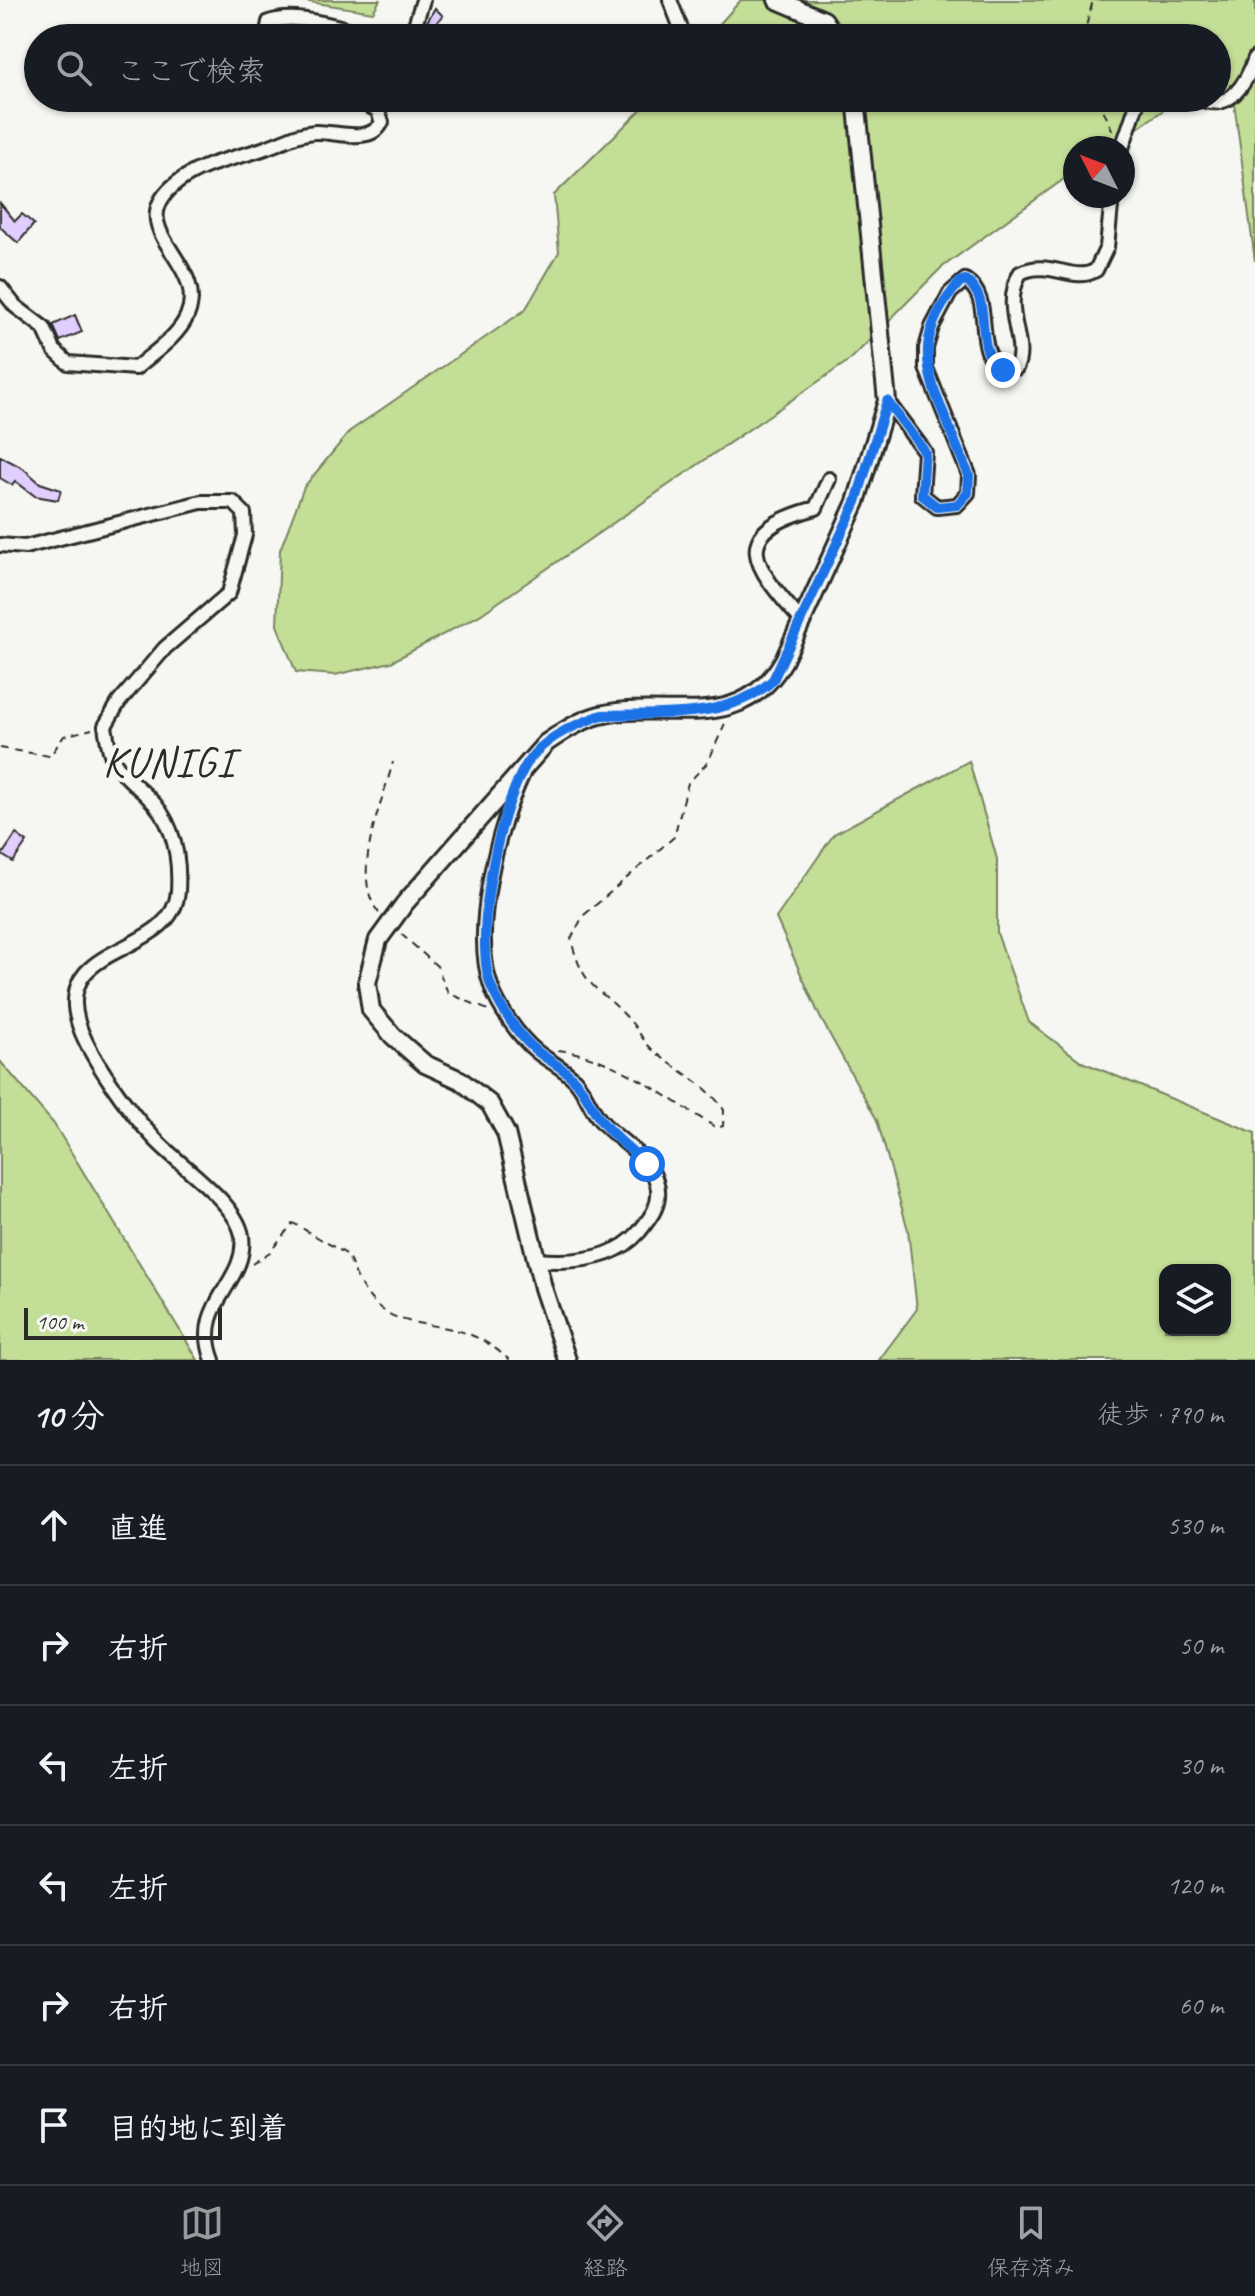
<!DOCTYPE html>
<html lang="ja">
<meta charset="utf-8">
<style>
:root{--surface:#171b24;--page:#242831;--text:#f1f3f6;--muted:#9ea1a6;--line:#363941;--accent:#98999b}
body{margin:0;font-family:Caveat,"Klee One",sans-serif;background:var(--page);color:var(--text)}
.controls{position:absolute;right:24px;bottom:24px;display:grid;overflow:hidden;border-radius:16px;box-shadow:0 2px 6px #0004}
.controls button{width:72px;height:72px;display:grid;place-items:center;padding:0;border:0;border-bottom:2px solid var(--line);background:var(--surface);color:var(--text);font:40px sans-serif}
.compass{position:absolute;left:1063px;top:136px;width:72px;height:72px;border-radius:50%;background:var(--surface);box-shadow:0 2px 6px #0004;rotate:312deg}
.scale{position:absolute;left:24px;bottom:20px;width:198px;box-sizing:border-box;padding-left:8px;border:4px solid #2b2b2b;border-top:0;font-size:22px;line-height:28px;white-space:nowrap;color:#2b2b2b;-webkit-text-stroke:6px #f6f6f2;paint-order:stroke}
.stop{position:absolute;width:24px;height:24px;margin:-18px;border:6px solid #1a73e8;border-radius:50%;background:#fff}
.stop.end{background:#1a73e8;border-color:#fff;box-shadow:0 2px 8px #0008}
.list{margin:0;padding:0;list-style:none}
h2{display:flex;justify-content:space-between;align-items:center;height:104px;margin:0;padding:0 32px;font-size:34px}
h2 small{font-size:26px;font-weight:400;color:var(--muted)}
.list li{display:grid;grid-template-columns:52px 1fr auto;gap:24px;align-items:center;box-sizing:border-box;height:120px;padding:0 32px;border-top:2px solid var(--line)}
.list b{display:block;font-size:30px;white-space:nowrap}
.list em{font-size:26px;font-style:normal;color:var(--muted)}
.icon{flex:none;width:44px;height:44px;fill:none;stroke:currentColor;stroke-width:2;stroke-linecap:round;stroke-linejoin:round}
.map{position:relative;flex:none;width:1255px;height:1360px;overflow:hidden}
.search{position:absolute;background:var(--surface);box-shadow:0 2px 6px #0004;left:24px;right:24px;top:24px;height:88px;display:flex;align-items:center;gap:20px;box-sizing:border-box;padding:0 28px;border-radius:44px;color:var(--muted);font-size:30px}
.sheet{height:824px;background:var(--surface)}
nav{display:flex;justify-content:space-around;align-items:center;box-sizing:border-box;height:112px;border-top:2px solid var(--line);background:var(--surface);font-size:22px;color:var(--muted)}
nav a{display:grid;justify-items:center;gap:4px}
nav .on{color:var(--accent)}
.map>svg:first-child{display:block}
</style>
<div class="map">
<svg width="1255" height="1360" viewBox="0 0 1255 1360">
<rect width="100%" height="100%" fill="#f6f6f2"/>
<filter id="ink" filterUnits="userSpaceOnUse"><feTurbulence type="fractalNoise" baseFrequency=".0125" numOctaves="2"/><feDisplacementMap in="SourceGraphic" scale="16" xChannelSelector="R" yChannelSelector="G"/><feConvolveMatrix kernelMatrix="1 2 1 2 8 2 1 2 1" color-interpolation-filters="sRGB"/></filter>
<g filter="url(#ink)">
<path fill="#c3de96" stroke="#778460" stroke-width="2" fill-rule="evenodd" d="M297,0H380L373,12Z
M741,0H1255V261L1233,94L1217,96V38H707Z
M653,98H1210L1168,107L1109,148H1075V171L941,268L851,359L480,615L391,662L335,675L296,672L277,625L280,550L304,487L350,431L525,310L559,252L554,195Z
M969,761L997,859V933L1029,1022L1082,1062L1255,1133V1360H879L917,1309L908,1230L877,1120L820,1017L776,918L834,834ZM1165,1270H1225V1330H1165Z
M0,1061L54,1124L198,1360H0Z"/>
<path fill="#e1cdfe" stroke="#2b2b2b" stroke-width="2" d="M435,8L443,16L429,31L424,27Z
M0,203L15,221L22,214L34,224L18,243L0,227Z
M75,315L82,332L60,341L53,325Z
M0,456L23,468L40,483L61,490L58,500L35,496L15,481L12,485L0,478Z
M16,834L27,842L13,862L2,855Z"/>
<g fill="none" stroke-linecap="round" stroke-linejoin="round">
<defs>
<path id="minor" d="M670,0L682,31
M266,38L269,22C305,9 360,39 401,37L415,25L423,0
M1199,98C1229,114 1247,82 1255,58
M1122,148L1139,98
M0,287L15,306L44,328L54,350L68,363L136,368C153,353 178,337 187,316C211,262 116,229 178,182C206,161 237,159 268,147C285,141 297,133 315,132C335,131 371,145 382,122L377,110L353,98
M887,401L925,452L922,495L937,507L957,505L968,493L969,475L926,368V348L932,327L950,293L965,280C997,300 970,350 1003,370L1016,368C1029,342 1000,311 1020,273C1049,258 1074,284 1096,270L1107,247L1112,196
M0,545L25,547L201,502H233L244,513L245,535L229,593L165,648L119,702L105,726C107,737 108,750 114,761C122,775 136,785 147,796C173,820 180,856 178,891C173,958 54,940 78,1022C87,1054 130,1113 154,1138C176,1163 237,1202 242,1236C248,1283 191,1304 213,1360
M801,620C752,565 727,532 816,508L829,479
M523,774C498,826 471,930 491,986C498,1007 519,1037 536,1051C548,1061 564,1068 575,1080C586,1092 590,1109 601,1121C618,1141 651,1156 657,1184C662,1204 651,1217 639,1232C615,1260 572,1263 537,1260"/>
<path id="tertiary" d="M777,0L824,20L836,38
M567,1360L543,1288L506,1133L490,1104L460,1080L425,1064L393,1036L371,1010L367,983L378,940L405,903L546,743C562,732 580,720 600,715C669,699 740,737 784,660L856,502L887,401L856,98"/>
</defs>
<use href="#minor" stroke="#2b2b2b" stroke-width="18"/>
<use href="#tertiary" stroke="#2b2b2b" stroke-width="22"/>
<path stroke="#2b2b2b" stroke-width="2" stroke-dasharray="8 6" stroke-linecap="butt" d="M1083,38L1093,0
M1098,98L1113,132
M0,748L50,756L64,736L92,729
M379,913C349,876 382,804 393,762
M401,934L437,966L448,993L488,1010
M558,1050C618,1057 666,1098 717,1128L723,1126L724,1110C703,1080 681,1074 654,1051C644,1043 639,1031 631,1022C600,985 584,993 571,939L583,916L674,837L688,783L708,762L726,721
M252,1264L270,1252L293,1223L348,1255C383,1360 442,1296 509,1360"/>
<use href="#minor" stroke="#f6f6f2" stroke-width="12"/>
<use href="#tertiary" stroke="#f6f6f2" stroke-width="16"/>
</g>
</g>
<g fill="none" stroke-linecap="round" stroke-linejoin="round" filter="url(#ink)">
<path stroke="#1a73e8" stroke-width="10" d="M647,1164C631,1150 611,1135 599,1118C591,1106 585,1092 576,1082C566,1069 551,1062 538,1052C520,1038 501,1009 492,988C471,941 500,792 534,754C552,734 577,724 602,715C658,713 729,721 773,680L856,502L887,401L925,452L922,495L937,507L957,505L968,493L969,475C959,454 952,433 943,412C920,361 921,326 960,282L965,280C997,300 969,350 1003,370"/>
</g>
<g text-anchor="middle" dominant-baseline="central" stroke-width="8" stroke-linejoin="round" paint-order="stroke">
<g font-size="42" letter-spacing="2" fill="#2b2b2b" stroke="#f6f6f2">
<text x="169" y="762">KUNIGI</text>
</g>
</g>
</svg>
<div class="controls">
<button><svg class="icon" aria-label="layers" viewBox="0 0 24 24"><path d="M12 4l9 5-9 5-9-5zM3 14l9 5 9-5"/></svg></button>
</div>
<svg class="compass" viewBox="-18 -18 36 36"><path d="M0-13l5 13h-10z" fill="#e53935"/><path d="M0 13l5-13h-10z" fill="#9ea1a6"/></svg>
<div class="scale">100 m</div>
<div class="stop" style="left:647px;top:1164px"></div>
<div class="stop end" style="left:1003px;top:370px"></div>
<div class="search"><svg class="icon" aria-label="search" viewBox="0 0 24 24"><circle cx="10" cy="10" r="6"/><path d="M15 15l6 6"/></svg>ここで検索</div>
</div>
<section class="sheet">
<h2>10 分<small>徒歩 · 790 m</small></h2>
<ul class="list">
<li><svg class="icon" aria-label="ahead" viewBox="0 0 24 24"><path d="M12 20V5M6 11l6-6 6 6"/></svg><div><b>直進</b></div><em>530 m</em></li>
<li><svg class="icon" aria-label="right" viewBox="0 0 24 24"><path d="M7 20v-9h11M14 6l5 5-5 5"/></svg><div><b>右折</b></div><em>50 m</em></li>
<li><svg class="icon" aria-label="left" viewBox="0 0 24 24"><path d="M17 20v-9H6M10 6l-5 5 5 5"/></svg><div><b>左折</b></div><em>30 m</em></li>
<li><svg class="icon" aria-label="left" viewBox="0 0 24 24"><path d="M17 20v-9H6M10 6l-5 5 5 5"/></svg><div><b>左折</b></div><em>120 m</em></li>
<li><svg class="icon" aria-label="right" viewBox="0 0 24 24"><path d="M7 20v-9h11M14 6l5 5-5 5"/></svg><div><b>右折</b></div><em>60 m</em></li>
<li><svg class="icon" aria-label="arrive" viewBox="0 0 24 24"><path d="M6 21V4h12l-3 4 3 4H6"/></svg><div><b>目的地に到着</b></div></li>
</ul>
</section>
<nav>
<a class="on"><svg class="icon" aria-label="map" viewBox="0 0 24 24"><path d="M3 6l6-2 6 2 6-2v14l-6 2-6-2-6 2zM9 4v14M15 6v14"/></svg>地図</a>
<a><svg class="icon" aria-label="directions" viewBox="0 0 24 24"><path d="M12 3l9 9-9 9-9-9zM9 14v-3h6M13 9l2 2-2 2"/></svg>経路</a>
<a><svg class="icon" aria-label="saved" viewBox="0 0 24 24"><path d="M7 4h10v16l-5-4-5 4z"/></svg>保存済み</a>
</nav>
